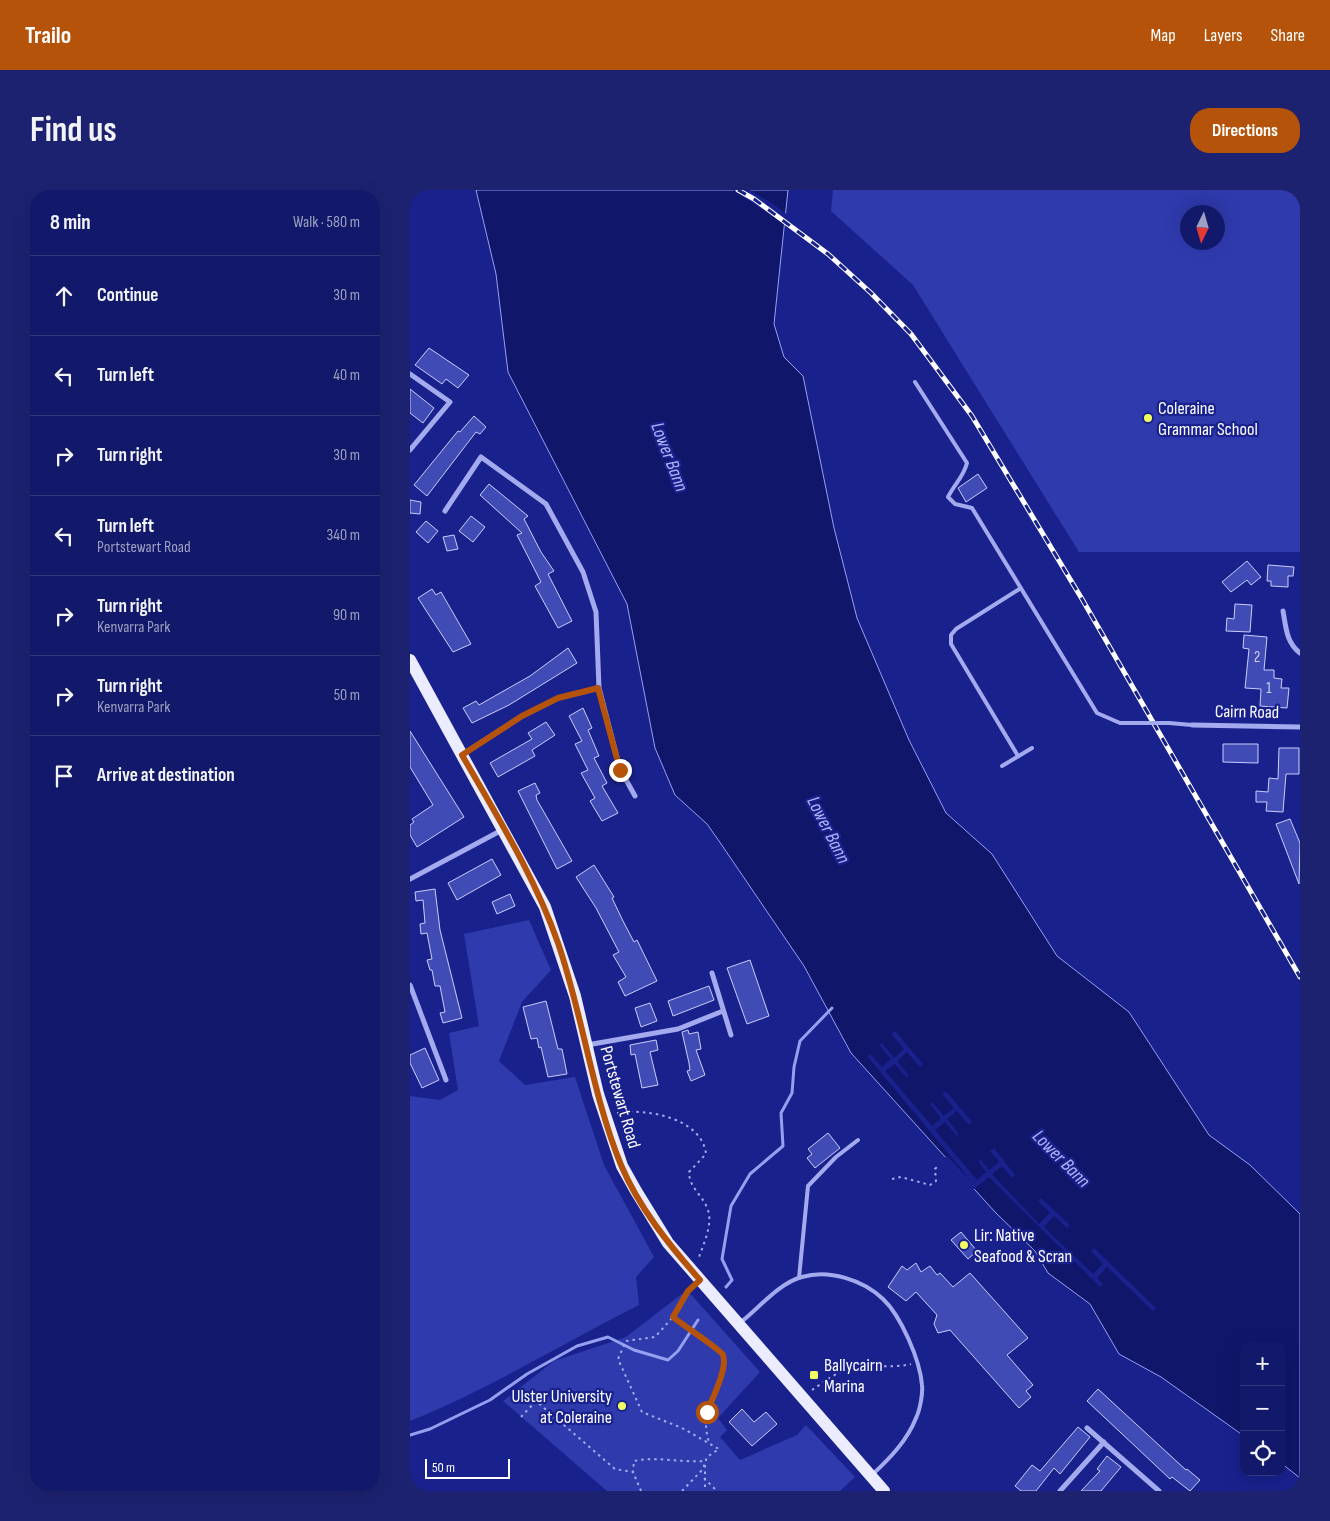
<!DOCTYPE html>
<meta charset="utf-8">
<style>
:root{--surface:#13196a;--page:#1c2270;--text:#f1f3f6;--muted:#9da0c1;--line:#32387e;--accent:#b45309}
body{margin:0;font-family:"Sofia Sans Condensed",sans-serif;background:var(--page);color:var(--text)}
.controls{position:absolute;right:15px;bottom:15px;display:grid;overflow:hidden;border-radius:10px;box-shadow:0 5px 20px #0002}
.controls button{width:45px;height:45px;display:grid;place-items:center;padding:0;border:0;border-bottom:1px solid var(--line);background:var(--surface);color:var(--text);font:25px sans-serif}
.compass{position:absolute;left:770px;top:15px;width:45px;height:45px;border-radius:50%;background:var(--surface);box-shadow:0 5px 20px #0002;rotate:185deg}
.scale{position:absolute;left:15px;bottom:12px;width:85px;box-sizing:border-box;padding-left:5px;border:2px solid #fff;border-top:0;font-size:14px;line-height:18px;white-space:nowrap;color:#fff;-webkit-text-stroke:4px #19218d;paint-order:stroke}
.stop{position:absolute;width:15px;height:15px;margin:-11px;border:4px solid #b45309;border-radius:50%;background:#fff}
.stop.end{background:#b45309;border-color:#fff;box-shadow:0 1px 5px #0008}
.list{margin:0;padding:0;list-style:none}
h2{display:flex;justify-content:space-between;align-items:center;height:65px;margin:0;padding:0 20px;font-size:21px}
h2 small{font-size:16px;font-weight:400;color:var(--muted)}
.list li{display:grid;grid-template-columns:32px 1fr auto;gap:15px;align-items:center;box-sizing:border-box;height:80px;padding:0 20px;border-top:1px solid var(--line)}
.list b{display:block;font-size:19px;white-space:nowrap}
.list p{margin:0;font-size:16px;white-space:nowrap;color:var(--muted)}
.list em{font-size:16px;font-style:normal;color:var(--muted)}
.icon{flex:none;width:28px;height:28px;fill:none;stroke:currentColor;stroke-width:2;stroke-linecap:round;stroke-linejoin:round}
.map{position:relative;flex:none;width:890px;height:1301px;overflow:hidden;border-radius:20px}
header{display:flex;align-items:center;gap:30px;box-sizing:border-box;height:70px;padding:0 25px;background:var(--accent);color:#fff}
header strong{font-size:24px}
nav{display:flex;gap:28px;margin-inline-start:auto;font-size:18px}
.intro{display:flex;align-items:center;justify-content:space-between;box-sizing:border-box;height:120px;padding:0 30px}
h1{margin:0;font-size:35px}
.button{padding:12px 22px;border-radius:20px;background:var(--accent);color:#fff;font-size:18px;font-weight:700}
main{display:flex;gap:30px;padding:0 30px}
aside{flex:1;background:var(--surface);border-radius:20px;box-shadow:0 5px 20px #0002}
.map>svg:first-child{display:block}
</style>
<header>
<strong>Trailo</strong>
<nav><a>Map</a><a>Layers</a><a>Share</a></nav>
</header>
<div class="intro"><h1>Find us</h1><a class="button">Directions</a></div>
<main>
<aside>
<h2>8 min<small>Walk · 580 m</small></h2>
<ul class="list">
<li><svg class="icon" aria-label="ahead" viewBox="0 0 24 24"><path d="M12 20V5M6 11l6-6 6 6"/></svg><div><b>Continue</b></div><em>30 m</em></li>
<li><svg class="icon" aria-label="left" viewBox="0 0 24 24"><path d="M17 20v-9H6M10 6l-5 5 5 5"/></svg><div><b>Turn left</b></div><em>40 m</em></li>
<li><svg class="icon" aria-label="right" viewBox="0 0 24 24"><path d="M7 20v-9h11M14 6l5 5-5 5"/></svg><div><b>Turn right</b></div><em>30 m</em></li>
<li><svg class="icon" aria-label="left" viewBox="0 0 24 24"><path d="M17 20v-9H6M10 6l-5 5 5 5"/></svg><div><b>Turn left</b><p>Portstewart Road</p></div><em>340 m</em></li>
<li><svg class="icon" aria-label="right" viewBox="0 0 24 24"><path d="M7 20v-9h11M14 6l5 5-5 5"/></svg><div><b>Turn right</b><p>Kenvarra Park</p></div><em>90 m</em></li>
<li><svg class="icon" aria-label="right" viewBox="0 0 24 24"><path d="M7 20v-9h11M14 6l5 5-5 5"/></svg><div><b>Turn right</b><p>Kenvarra Park</p></div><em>50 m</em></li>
<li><svg class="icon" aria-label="arrive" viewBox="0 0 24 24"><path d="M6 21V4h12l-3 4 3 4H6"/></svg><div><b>Arrive at destination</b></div></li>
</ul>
</aside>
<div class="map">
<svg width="890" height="1301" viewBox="0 0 890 1301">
<rect width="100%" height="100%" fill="#19218d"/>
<path fill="#2f3aad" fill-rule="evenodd" d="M423,0H890V362H669L503,95L421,21ZM778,22H808V52H778Z
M119,730L141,780L112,812L89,871L115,895L165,887L194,975L244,1067L226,1087L229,1115C153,1153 80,1199 0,1231V906L30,910L48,900L39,843L69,836L54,744Z
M277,1100L350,1182L308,1228L317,1240L310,1247L330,1270L387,1245L396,1235L445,1287L430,1301H197L93,1211L144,1171L216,1147Z"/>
<path fill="#10166a" stroke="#96a0f1" d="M66,0H378L364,134L374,167L393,186L424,338L447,428L499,550L536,623L582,664L647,766L719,822L799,945L840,975L890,1024V1288L871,1273V1155H834V1246L751,1187L709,1164L680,1114L638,1083L625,1061L585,1022L441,863L394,776L309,651L297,634L265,605L245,558L217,414L98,182L86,84Z"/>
<path fill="#19218d" d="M323,0H340L363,14L379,26V35L377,36Z
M485,841L513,874L510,877L497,862L487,871L499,886L497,888L485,874L475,881L522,936L531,928L520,914L522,912L534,926L544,918L532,904L536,901L562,932L559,935L547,921L537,929L549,944L547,946L535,932L525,940L567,990L576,982L568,971L571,970L579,980L589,972L580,961L584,958L605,985L602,988L592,976L582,984L629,1034L640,1023L628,1011L631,1008L660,1035L657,1038L644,1026L634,1037L683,1084L693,1074L681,1061L684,1058L746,1118L743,1121L697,1077L687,1088L693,1094L690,1097L579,987L563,1000L536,972L533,969L537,966L562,992L457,866L460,864L472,877L481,869L469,855L472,853L484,868L494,859L481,844Z"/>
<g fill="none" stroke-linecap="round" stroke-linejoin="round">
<path stroke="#96a0f1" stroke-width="3" d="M316,1097L322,1090L312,1069L321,1016L340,984L373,956L371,923L382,903L384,877L390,851L422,818
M0,1245L20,1239L80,1210L117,1184L167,1156L198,1147L224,1160L258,1170L268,1161L288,1130"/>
</g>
<path fill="#414bb5" stroke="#cacefa" d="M19,158L59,185L48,198L36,189L32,194L5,175Z
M0,199L24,218L13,233L0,223Z
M64,226L76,237L70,244L66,242L17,306L4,295L48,241L50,242Z
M568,284L577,298L556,312L548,298Z
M79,294L118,326L114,329L131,362L144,381L138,384L162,431L148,438L125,396L131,392L107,345L112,343L70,305Z
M0,310L11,312L10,324L0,323Z
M61,326L75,337L63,352L49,341Z
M16,331L28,341L18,353L6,342Z
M44,345L48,359L37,361L33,347Z
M837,371L851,387L841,395L837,390L821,402L812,392Z
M858,375L884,377L883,386H878V397L861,396V391H857Z
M22,399L26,405L31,402L61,454L43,462L8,408Z
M825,414L842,415L840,442L816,441L817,428L824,429Z
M834,445L857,447L854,480H864V488L872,489L871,498H879L877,518L850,516L851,499L835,498L839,459L833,458Z
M158,458L167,473L99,515L62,533L53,518L66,511L69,515L120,486Z
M173,518L182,538L178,540L189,566L184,568L197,593L192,596L208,623L192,631L180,611L185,608L171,583L178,580L165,554L172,551L159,526Z
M136,532L145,545L122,560L125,566L88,587L80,573L122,549L118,543Z
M0,541L54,627L7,657L0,645V635L4,632L2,629L23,615L0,577Z
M813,554H848V573L813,572Z
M869,558H889V584H876L873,622L856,621L857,612H846V601L858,602L859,588L868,589Z
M125,593L130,603L126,605L127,610L162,671L147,679L108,601Z
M880,629L890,653L889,694L866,634Z
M82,669L91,685L47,710L38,693Z
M184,675L204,707L202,708L213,731L224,752L227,750L247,791L215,806L208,792L216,787L203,765L209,762L186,718L166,687Z
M25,699L30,740L52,828L33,833L30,823L35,822L30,796H25L22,780H20L17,770L22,769L17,743L11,744L10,734L15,733L13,710L6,711L5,702Z
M100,704L105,716L87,724L82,712Z
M340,770L359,826L337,834L317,778Z
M299,796L304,810L263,826L258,811Z
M136,811L148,859H152L157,884L138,887L131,857L129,858L127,848L121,849L113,817Z
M240,813L247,831L231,837L225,818Z
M278,840L279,844L288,842L291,859L286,860L295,885L281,891L277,881L280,880L279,873L272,842Z
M246,850L248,860L240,862L248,895L232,898L225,864L221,865L220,855Z
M15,858L29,890L12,898L0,873V865Z
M418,943L430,958L405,978L397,968L402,964L398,959Z
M551,1042L567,1061L558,1069L541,1050Z
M506,1073L511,1082L520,1076L527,1085L530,1083L543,1097L560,1083L618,1148L597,1165L623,1195L616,1201L621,1207L609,1218L540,1140L528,1143L524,1134L527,1125L506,1102L496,1111L478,1097L492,1076L497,1080Z
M688,1199L776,1280L777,1279L790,1290L780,1301L762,1287L760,1289L677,1211Z
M332,1219L344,1232L356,1222L367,1234L342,1256L319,1232Z
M668,1237L680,1247L650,1284L644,1278L626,1301H611L605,1296L622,1275L630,1281Z
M697,1266L711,1277L691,1301H671L690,1281L687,1279Z"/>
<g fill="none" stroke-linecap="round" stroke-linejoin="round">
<path stroke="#a4aaee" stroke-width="2" stroke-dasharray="2.5 4" stroke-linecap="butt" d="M207,923C236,918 292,928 296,964L279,982C279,998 293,1005 298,1020C303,1035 293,1055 288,1070
M482,989L491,987L520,995L526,991L525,979L527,977
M263,1127C272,1134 309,1158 312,1164C321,1180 300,1206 297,1222C295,1232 296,1243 299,1252
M402,1200C414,1192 425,1183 439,1179C459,1173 481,1179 501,1174
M111,1227L126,1211L205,1279L223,1282
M295,1275V1301
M294,1288L307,1301
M231,1301L223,1282L224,1271C247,1266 272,1273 295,1271
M272,1301L293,1279L297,1267L309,1259L272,1238L232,1222L208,1169L216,1151L245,1147L263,1127L282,1098"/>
<path stroke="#a4aaee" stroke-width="4" d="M505,192L557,273C553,288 545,293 538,307L545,314L562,318L687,523L710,533H724
M759,533L782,535
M608,566L541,454V445L546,439L611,398
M592,576L622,558
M389,1088L398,996L426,967L448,950
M331,1132C349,1118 369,1093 392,1087C419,1079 453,1090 473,1109C491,1126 510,1170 512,1195C513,1203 510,1220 506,1228C497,1251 480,1268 462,1285"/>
<path stroke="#a4aaee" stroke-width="5" d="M0,184L40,212L0,260
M35,321L71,267L136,314L173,382L186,422L189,498L210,579L225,606
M873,421C876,437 876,452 890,463
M782,535L890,537
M53,564L112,526L148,508L189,498
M0,689L92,640
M302,783L321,845
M0,795L36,890
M177,855L268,839L313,821
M677,1238L749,1301
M650,1301L694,1252"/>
<path stroke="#ebecff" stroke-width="12" d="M0,470L135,717L165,806L188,904L212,976L226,1001L258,1053L474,1301"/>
<defs>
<path id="rail" d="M328,0L344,9L418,64L461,103L501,144L562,226L672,409L890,787"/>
</defs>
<use href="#rail" stroke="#fff" stroke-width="5"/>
<use href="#rail" stroke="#19218d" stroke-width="3" stroke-dasharray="9" stroke-linecap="butt"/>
<path stroke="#a4aaee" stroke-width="4" d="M724,533H759"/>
</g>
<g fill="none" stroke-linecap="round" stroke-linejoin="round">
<path stroke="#b45309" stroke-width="6" d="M210,580L188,498L148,508L112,526L52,565C87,626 125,687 148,753C173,826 182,904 211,975C229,1018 260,1056 290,1090L278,1101L263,1127C271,1134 311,1160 313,1165C318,1178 302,1209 297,1222"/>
</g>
<g fill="#f3ff61" stroke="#19218d" stroke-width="2">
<circle cx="738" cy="228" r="5"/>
<circle cx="554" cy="1055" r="5"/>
<rect x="399" y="1180" width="10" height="10" rx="2.5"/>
<circle cx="212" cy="1216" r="5"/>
</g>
<g text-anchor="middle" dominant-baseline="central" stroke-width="4.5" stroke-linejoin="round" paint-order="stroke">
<g font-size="15" fill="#d0d2ec">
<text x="847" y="467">2</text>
<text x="859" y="498">1</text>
</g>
<g font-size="18" fill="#fff" stroke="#19218d" text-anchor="start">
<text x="748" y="218">Coleraine<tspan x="748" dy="21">Grammar School</tspan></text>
<text x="564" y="1045">Lir: Native<tspan x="564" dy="21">Seafood &amp; Scran</tspan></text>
<text x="414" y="1175">Ballycairn<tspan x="414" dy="21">Marina</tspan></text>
<text x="202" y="1206" text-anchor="end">Ulster University<tspan x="202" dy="21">at Coleraine</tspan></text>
</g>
<g font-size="18" fill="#fff" stroke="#19218d">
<text transform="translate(837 522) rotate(1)">Cairn Road</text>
<text transform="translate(210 907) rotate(74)">Portstewart Road</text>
</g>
<g font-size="19" font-style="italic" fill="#b0b6f5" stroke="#19218d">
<text transform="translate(259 267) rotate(69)">Lower Bann</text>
<text transform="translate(418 640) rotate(63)">Lower Bann</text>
<text transform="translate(651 969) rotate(45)">Lower Bann</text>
</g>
</g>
</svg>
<div class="controls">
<button>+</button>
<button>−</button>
<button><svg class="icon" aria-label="locate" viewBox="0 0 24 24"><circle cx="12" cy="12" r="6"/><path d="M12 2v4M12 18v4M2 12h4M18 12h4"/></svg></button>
</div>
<svg class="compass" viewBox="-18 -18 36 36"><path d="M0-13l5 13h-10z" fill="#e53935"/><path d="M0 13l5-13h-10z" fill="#9da0c1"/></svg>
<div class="scale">50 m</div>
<div class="stop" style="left:297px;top:1222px"></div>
<div class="stop end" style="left:210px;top:580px"></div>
</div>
</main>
